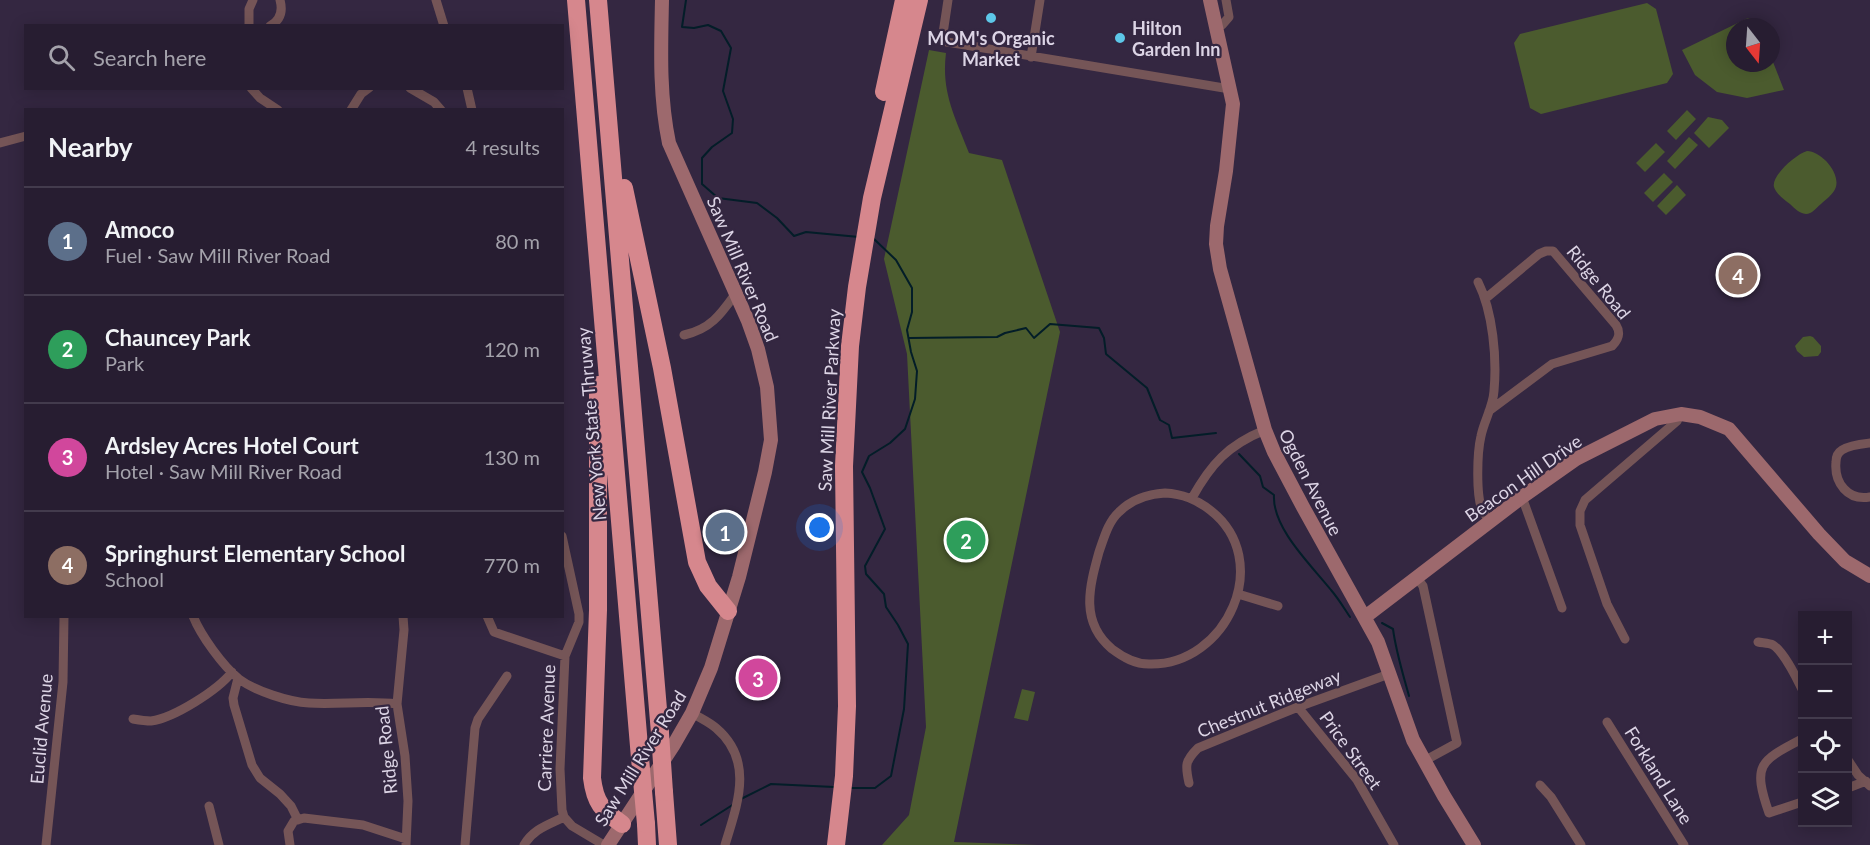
<!DOCTYPE html>
<meta charset="utf-8">
<style>
:root{--surface:#271d31;--page:#332a3d;--text:#f1f3f6;--muted:#a4a2ab;--line:#433b4d;--accent:#8c9099}
body{margin:0;font-family:Lato,sans-serif;background:var(--page);color:var(--text)}
.controls{position:absolute;right:18px;bottom:18px;display:grid;overflow:hidden;border-radius:0px;box-shadow:0 3px 15px #0003}
.controls button{width:54px;height:54px;display:grid;place-items:center;padding:0;border:0;border-bottom:2px solid var(--line);background:var(--surface);color:var(--text);font:30px sans-serif}
.compass{position:absolute;left:1726px;top:18px;width:54px;height:54px;border-radius:50%;background:var(--surface);box-shadow:0 3px 15px #0003;rotate:163deg}
.you{position:absolute;left:820px;top:528px;width:21px;height:21px;margin:-15px;border:4px solid #fff;border-radius:50%;background:#1a73e8;box-shadow:0 0 0 9px #1a73e833}
.badge{display:grid;place-items:center;width:39px;height:39px;border-radius:50%;background:var(--accent);color:#fff;font-size:20px;font-weight:700}
.pin{position:absolute;translate:-50% -50%;border:3px solid #fff;box-shadow:0 2px 6px #0006}
.list{margin:0;padding:0;list-style:none}
h2{display:flex;justify-content:space-between;align-items:center;height:78px;margin:0;padding:0 24px;font-size:26px}
h2 small{font-size:20px;font-weight:400;color:var(--muted)}
.list li{display:grid;grid-template-columns:39px 1fr auto;gap:18px;align-items:center;box-sizing:border-box;height:108px;padding:0 24px;border-top:2px solid var(--line)}
.list b{display:block;font-size:22px;white-space:nowrap}
.list p{margin:0;font-size:20px;white-space:nowrap;color:var(--muted)}
.list em{font-size:20px;font-style:normal;color:var(--muted)}
.icon{flex:none;width:33px;height:33px;fill:none;stroke:currentColor;stroke-width:2;stroke-linecap:round;stroke-linejoin:round}
.map{position:relative;flex:none;width:1870px;height:845px;overflow:hidden}
.search{position:absolute;background:var(--surface);box-shadow:0 3px 15px #0003;left:24px;top:24px;width:540px;height:66px;display:flex;align-items:center;gap:15px;box-sizing:border-box;padding:0 21px;border-radius:0px;color:var(--muted);font-size:22px}
.panel{position:absolute;background:var(--surface);box-shadow:0 3px 15px #0003;left:24px;top:108px;width:540px;height:510px;border-radius:0px}
.map>svg:first-child{display:block}
</style>
<div class="map">
<svg width="1870" height="845" viewBox="0 0 1870 845">
<rect width="100%" height="100%" fill="#342741"/>
<path fill="#4b5b2e" d="M1647,3L1656,9L1673,74L1667,83L1541,114L1530,108L1514,43L1520,34Z
M1748,18L1757,21L1759,27H1735V63H1771V57L1784,90L1747,98L1717,92L1695,75L1682,50Z
M929,50L946,53C941,92 955,117 969,153L1002,160L1060,332L954,842L1038,845H882L909,815L926,727L907,354L884,259Z
M1687,110L1696,119L1676,140L1667,131Z
M1708,117L1722,120L1729,128L1709,148L1694,133Z
M1689,137L1698,145L1675,169L1667,161Z
M1656,143L1665,152L1645,172L1636,163Z
M1807,151C1822,151 1844,176 1834,191C1831,196 1825,200 1821,204C1816,208 1812,214 1806,214C1799,213 1795,209 1790,204C1785,200 1776,194 1774,187C1771,176 1796,154 1807,151Z
M1664,173L1673,182L1653,202L1644,193Z
M1677,185L1686,195L1666,215L1657,206Z
M1810,336L1813,337L1821,346V352L1818,356L1804,357L1797,351L1795,346L1803,337Z
M1022,689L1035,692L1028,721L1014,718Z"/>
<g fill="none" stroke-linecap="round" stroke-linejoin="round">
<path stroke="#031d28" stroke-width="2" d="M686,0L682,27L694,28L708,25L721,31L731,48L723,91L733,119L732,133L712,147L702,158V184L718,198L757,203L777,218L794,236L806,232L859,237
M909,338L997,337L1005,333L1026,328L1034,338L1050,324L1099,328L1104,338L1106,354L1147,388L1160,420L1169,425L1172,438L1216,433
M1239,454L1260,476L1263,487L1274,495C1272,528 1311,565 1331,590C1338,598 1344,608 1350,617
M1382,623L1393,629C1396,652 1403,674 1409,696
M848,788H875L891,776L904,709L908,644L898,625L886,607L884,594L866,574L865,566L885,529L870,488L862,472L869,456L890,443L905,429L915,399L917,371L911,352L907,330L912,312V288L896,260L874,239
M741,799L771,784L834,787
M701,825L734,804"/>
<path stroke="#755557" stroke-width="9" d="M436,0L444,26
M948,0L942,40L947,42L1230,89
M249,26V9L253,0
M270,26C281,20 283,11 280,0
M1216,27L1222,25L1229,17L1226,0
M1031,57L1040,0
M251,88L260,98L278,110
M410,88L434,102L441,110
M467,88L472,110
M351,110L361,94L369,88
M0,143L26,136
M1478,282C1493,312 1497,358 1494,391C1493,407 1484,421 1481,436C1477,453 1476,494 1482,510C1484,514 1488,518 1490,521
M1485,299L1539,254L1546,251H1553L1616,325C1621,333 1619,339 1612,346L1552,364L1489,411
M684,335C711,329 721,314 736,293
M1870,443C1861,444 1850,445 1842,450C1837,453 1836,457 1836,462C1834,483 1848,501 1870,497
M1165,493C1183,494 1196,499 1210,510C1275,560 1227,666 1149,664C1135,664 1124,658 1112,649C1080,622 1089,588 1099,552C1104,538 1108,522 1119,512C1132,499 1147,494 1165,493Z
M1522,497L1562,608
M1192,498C1211,464 1228,445 1265,430
M562,536L579,614V622L565,656L560,769L562,810L564,817L572,826L604,845
M1417,578L1423,586L1457,743L1424,761
M1238,594L1278,606
M193,616C201,636 223,666 239,679C255,691 289,702 309,703C338,705 367,700 397,704
M403,616L404,630L397,704L405,756L408,801L406,845
M487,616L494,632L565,656
M1625,639L1607,604L1580,525V511L1585,500L1677,421L1681,414
M1758,642C1763,643 1769,643 1773,645C1784,652 1796,677 1802,689
M238,678L233,698L234,705L252,765L260,778L280,794L291,806L298,820
M1298,707L1357,780L1394,845
M692,713C700,718 709,722 716,728C755,761 737,805 725,845
M133,719C139,720 145,721 151,721C174,718 218,690 232,672
M1607,722L1684,845
M1802,739C1760,761 1752,764 1769,813L1802,802
M1848,760L1858,775L1870,786
M1189,783C1185,765 1185,761 1198,748L1298,707L1389,674
M1540,785L1551,797L1581,845
M1848,788L1866,781
M209,806L219,845
M46,845L63,682L64,616
M290,845L288,831L294,821L304,818L363,825L406,839
M465,845L475,728L478,719L507,676
M524,845C533,829 548,825 564,817"/>
<path stroke="#9d696d" stroke-width="14" d="M1210,0L1233,104L1226,171L1217,226L1216,244L1220,269L1265,430L1274,452L1303,507L1378,642L1413,740L1444,796L1474,845
M1365,617L1522,497L1576,459L1655,419L1681,414L1700,417L1729,429L1819,534L1845,561L1870,576
M608,845L673,746L692,713L711,668L739,577L765,472L771,440L767,387L758,349L748,321L669,143C659,95 661,48 662,0"/>
<path stroke="#d6878d" stroke-width="18" d="M576,0L640,758
M598,0L660,733
M884,92L904,0
M624,188L662,368L697,562L708,586L728,611
M598,385V610L592,778C595,803 602,810 622,824
M664,792L668,845
M646,824L647,845
M836,845L844,776L847,706L844,466L850,346L857,287L872,198L919,0"/>
<path stroke="#d6878d" stroke-width="18" d="M660,733L664,792
M640,758L646,824"/>
</g>
<g fill="#5dc7e8" stroke="#342741" stroke-width="2">
<circle cx="991" cy="18" r="6"/>
<circle cx="1120" cy="38" r="6"/>
</g>
<g text-anchor="middle" dominant-baseline="central" stroke-width="4.5" stroke-linejoin="round" paint-order="stroke">
<g font-size="18" font-weight="bold" fill="#dcd4e5" stroke="#342741" text-anchor="start">
<text x="1132" y="28">Hilton<tspan x="1132" dy="21">Garden Inn</tspan></text>
<text x="991" y="38" text-anchor="middle">MOM's Organic<tspan x="991" dy="21">Market</tspan></text>
</g>
<g font-size="18" fill="#dcd4e5" stroke="#342741">
<text transform="translate(743 269) rotate(67)">Saw Mill River Road</text>
<text transform="translate(1599 282) rotate(51)">Ridge Road</text>
<text transform="translate(829 400) rotate(-87)">Saw Mill River Parkway</text>
<text transform="translate(591 424) rotate(-95)">New York State Thruway</text>
<text transform="translate(1523 478) rotate(-35)">Beacon Hill Drive</text>
<text transform="translate(1311 482) rotate(63)">Ogden Avenue</text>
<text transform="translate(1269 703) rotate(-22)">Chestnut Ridgeway</text>
<text transform="translate(546 728) rotate(-88)">Carriere Avenue</text>
<text transform="translate(41 729) rotate(-85)">Euclid Avenue</text>
<text transform="translate(386 750) rotate(-96)">Ridge Road</text>
<text transform="translate(1351 750) rotate(54)">Price Street</text>
<text transform="translate(640 758) rotate(-58)">Saw Mill River Road</text>
<text transform="translate(1659 775) rotate(58)">Forkland Lane</text>
</g>
</g>
</svg>
<div class="controls">
<button>+</button>
<button>−</button>
<button><svg class="icon" aria-label="locate" viewBox="0 0 24 24"><circle cx="12" cy="12" r="6"/><path d="M12 2v4M12 18v4M2 12h4M18 12h4"/></svg></button>
<button><svg class="icon" aria-label="layers" viewBox="0 0 24 24"><path d="M12 4l9 5-9 5-9-5zM3 14l9 5 9-5"/></svg></button>
</div>
<svg class="compass" viewBox="-18 -18 36 36"><path d="M0-13l5 13h-10z" fill="#e53935"/><path d="M0 13l5-13h-10z" fill="#a4a2ab"/></svg>
<div class="you"></div>
<div class="pin badge" style="left:725px;top:532px;background:#5c6f8a">1</div>
<div class="pin badge" style="left:966px;top:540px;background:#2e9e5b">2</div>
<div class="pin badge" style="left:758px;top:678px;background:#d1479c">3</div>
<div class="pin badge" style="left:1738px;top:275px;background:#8d6e63">4</div>
<div class="search"><svg class="icon" aria-label="search" viewBox="0 0 24 24"><circle cx="10" cy="10" r="6"/><path d="M15 15l6 6"/></svg>Search here</div>
<section class="panel">
<h2>Nearby<small>4 results</small></h2>
<ul class="list">
<li><span class="badge" style="background:#5c6f8a">1</span><div><b>Amoco</b><p>Fuel · Saw Mill River Road</p></div><em>80 m</em></li>
<li><span class="badge" style="background:#2e9e5b">2</span><div><b>Chauncey Park</b><p>Park</p></div><em>120 m</em></li>
<li><span class="badge" style="background:#d1479c">3</span><div><b>Ardsley Acres Hotel Court</b><p>Hotel · Saw Mill River Road</p></div><em>130 m</em></li>
<li><span class="badge" style="background:#8d6e63">4</span><div><b>Springhurst Elementary School</b><p>School</p></div><em>770 m</em></li>
</ul>
</section>
</div>
